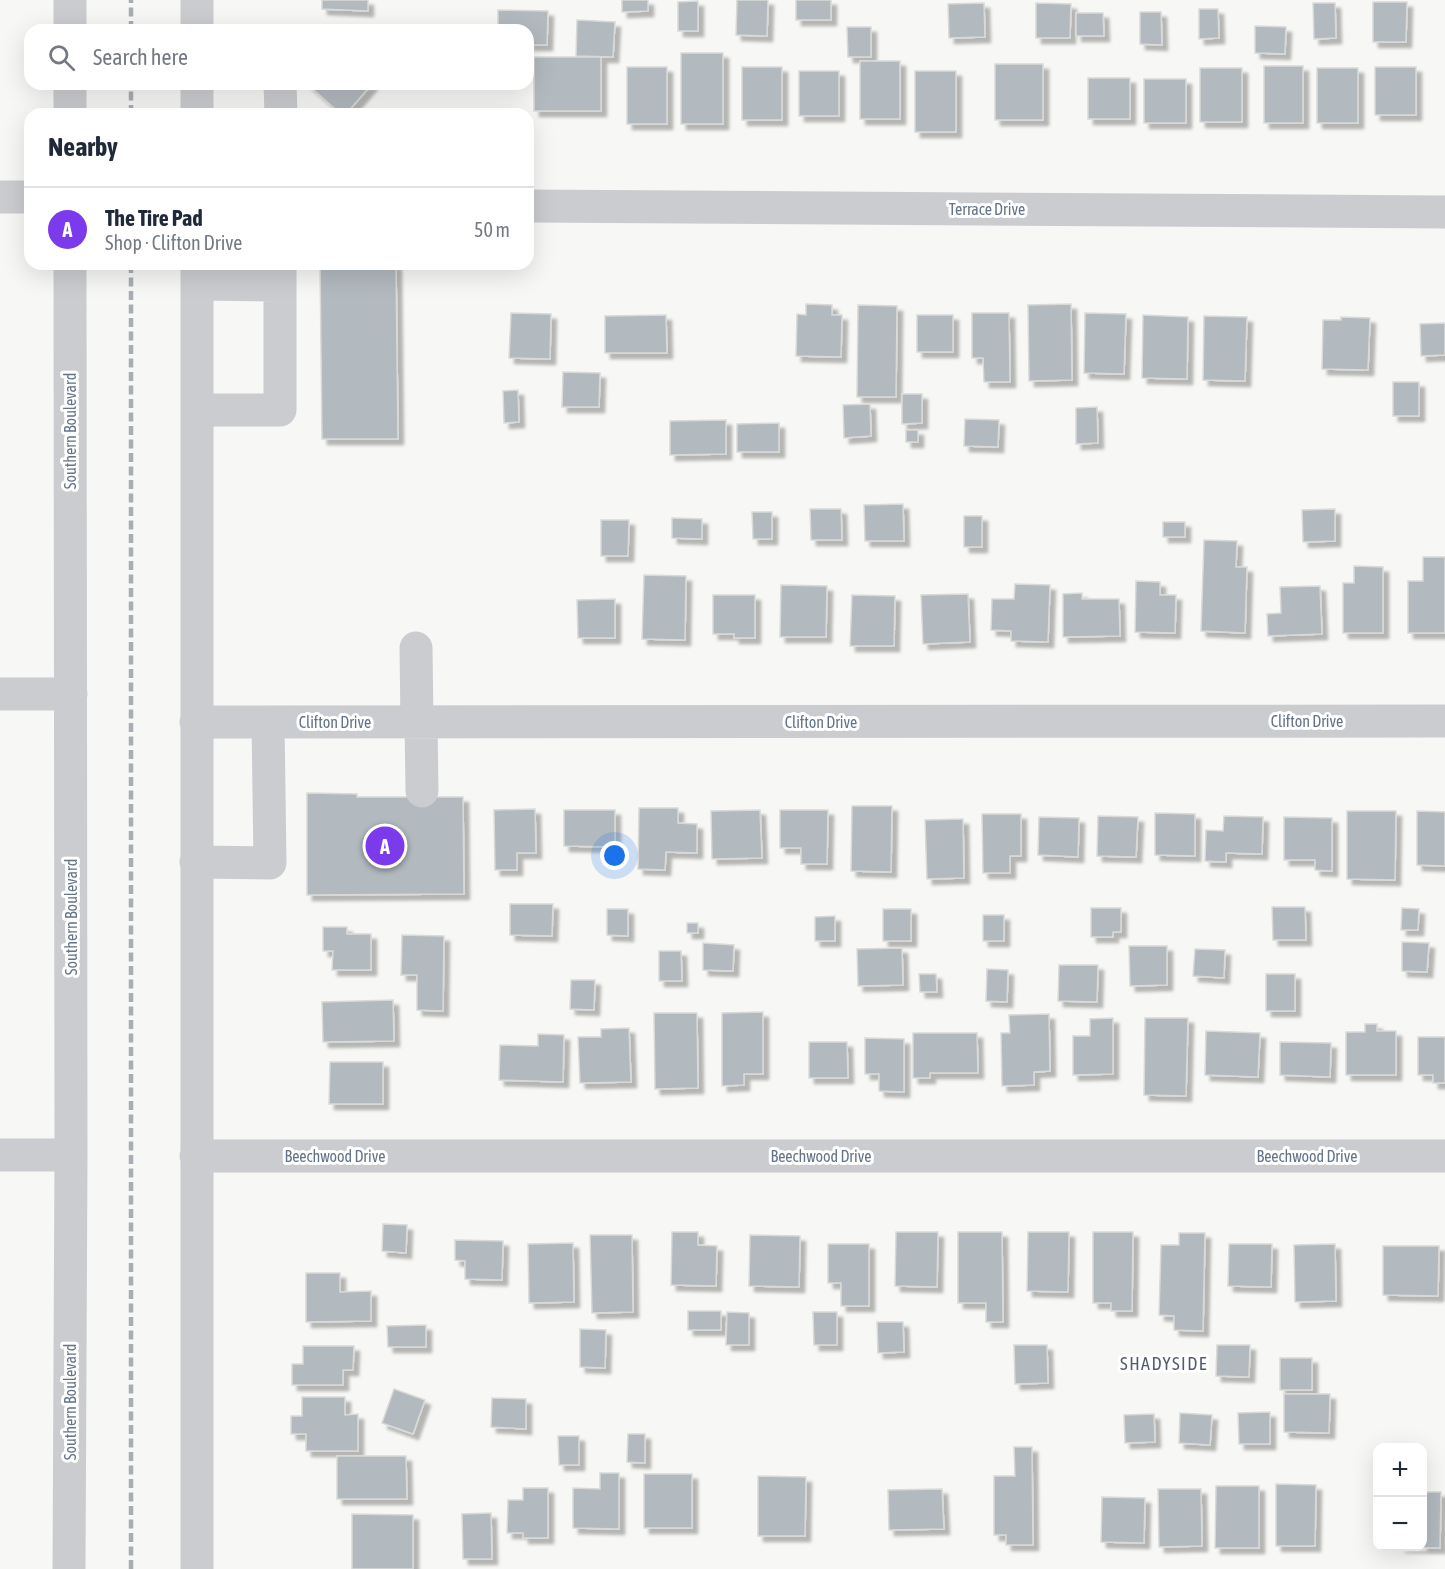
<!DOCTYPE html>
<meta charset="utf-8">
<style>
:root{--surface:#fff;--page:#f6f6f7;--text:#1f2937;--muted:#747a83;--line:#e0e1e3;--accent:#7c3aed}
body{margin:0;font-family:"Asap Condensed",sans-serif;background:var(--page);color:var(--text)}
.controls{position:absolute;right:18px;bottom:18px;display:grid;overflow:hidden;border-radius:12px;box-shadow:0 6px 24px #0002}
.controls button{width:54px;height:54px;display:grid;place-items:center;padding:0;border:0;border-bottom:2px solid var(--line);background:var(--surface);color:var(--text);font:30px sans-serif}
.you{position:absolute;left:615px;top:856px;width:21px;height:21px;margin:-15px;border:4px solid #fff;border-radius:50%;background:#1a73e8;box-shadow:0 0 0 9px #1a73e833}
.badge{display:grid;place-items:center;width:39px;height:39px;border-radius:50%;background:var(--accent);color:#fff;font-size:20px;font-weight:700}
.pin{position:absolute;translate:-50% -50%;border:3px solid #fff;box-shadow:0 2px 6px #0006}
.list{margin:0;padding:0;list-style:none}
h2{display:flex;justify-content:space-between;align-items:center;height:78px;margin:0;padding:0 24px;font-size:26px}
h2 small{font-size:20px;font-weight:400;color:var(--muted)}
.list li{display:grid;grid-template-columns:39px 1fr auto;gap:18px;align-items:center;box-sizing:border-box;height:84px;padding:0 24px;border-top:2px solid var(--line)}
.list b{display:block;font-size:22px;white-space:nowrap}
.list p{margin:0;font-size:20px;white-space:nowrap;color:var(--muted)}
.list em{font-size:20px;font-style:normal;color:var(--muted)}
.icon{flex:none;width:33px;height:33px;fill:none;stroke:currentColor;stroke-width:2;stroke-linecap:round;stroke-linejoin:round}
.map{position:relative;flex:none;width:1445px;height:1569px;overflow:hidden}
.search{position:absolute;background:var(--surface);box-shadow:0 6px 24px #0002;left:24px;top:24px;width:510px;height:66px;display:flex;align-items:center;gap:15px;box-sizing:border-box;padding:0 21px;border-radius:18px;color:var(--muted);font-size:22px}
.panel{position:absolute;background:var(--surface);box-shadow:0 6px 24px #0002;left:24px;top:108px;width:510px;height:162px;border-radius:18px}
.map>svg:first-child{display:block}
</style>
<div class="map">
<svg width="1445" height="1569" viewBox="0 0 1445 1569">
<defs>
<filter id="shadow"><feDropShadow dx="5.5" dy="5.5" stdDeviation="1.5" flood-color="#0004"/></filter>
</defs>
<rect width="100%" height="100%" fill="#f7f8f5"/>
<path fill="#b2b9bf" stroke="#d9dad7" stroke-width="1.5" filter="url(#shadow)" d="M322,0H368V11L322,9Z
M622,0H648V11L622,12Z
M737,0H768L767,36L736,35Z
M796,0H831V20H796Z
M698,1V31H678V2Z
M1373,2H1407L1406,42H1373Z
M984,3L985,37L949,38L948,4Z
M1036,3L1071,4L1070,38H1036Z
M1313,3H1335L1336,38L1314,39Z
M1199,9H1218L1219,38L1199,39Z
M498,10L548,11L547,45H528V30H498Z
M1140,12H1161L1162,45L1140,44Z
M1076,13H1103L1104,36H1076Z
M577,20L615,22L613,57L576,56Z
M1255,26L1286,27L1285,54L1255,53Z
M847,27H871V57H848Z
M681,53H723V124H681Z
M534,57H601V111H534Z
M860,61H900V119H860Z
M995,64H1043V120H995Z
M1264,66H1303V123H1264Z
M627,67H667V124H627Z
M742,67H782V120H742Z
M1375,67H1416V115H1375Z
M1200,68H1242V122H1200Z
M1317,68H1358V123H1317Z
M799,71H839V116H799Z
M915,71H956V132H915Z
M1088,78H1130V119H1088Z
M1144,79H1186V123H1144Z
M307,84H372L346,114H341Z
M320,264H396L398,439H322Z
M806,304L832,305V315H842L841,357L796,356L797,314L806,315Z
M1071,304L1072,380L1029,381L1028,305Z
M858,305L897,306L896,397H857Z
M511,313L551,314L550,359L509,358Z
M972,313H1009L1010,382H984L983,358H972Z
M1085,313L1126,314L1124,374L1084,373Z
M666,315L667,353H605V316Z
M917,315H953V352H917Z
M1143,315L1188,317L1187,379L1142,378Z
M1204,316L1247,317L1245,381L1203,380Z
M1341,317L1370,318L1368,370L1322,369L1323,320H1341Z
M1445,323V355L1421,356L1420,324Z
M563,372L600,373L599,407H562Z
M1393,382H1419V416H1393Z
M518,390L519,422L504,423L503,391Z
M902,394H922V423L902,424Z
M870,404L871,436L844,438L843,405Z
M1097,407L1098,443L1076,444V408Z
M965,419L999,420L998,447L964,446Z
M726,420V454L670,455V421Z
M779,423V452H737V424Z
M906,430H918V442H906Z
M903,504L904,541H865L864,505Z
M810,509H841L842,540H811Z
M1335,509V541L1303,542L1302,510Z
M752,512H772V539H753Z
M964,516H982V547H964Z
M672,518L702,519V539L672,538Z
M601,520H629L628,556H601Z
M1163,522H1185V537H1163Z
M1204,540L1237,541L1236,567H1247L1245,633L1201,631Z
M1423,557H1445V633H1408V581H1423Z
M1354,566L1383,567V633H1343V583H1354Z
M644,575L686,576L685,640L642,639Z
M1136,581L1160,582V595H1176L1175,633L1135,632Z
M1015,584L1050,585L1048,642L1011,641V631L991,630L992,599H1014Z
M781,585L827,586L826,637H780Z
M1320,586L1322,634L1268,636L1267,614L1281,613L1280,587Z
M1082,593V599H1119L1120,636L1063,637V594Z
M968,594L970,642L923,644L921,595Z
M713,595H755V638H734V634H713Z
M852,595L895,596L894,646H850Z
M615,599V638H578L577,600Z
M307,793L357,794V797H463L464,894L307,895Z
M852,806H892L891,872L851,871Z
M639,808H678V823L697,824V853L666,852L665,870L638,869Z
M535,809L536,853H517V870H495L494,810Z
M564,810H615V847L564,846Z
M760,810L762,858L712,859L711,811Z
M780,810H828L827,864H801V848H780Z
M1347,811H1396L1395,880L1347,879Z
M1417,811L1445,812V866L1417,865Z
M1155,813L1195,814V856L1155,855Z
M982,814H1021V856H1010V873H983Z
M1098,816L1138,817L1136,857L1097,856Z
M1224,816L1263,817L1262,854L1226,853V862L1205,861L1206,830L1223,831Z
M1039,817L1079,818L1078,857L1038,855Z
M1284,817L1332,818V871L1315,870V860H1284Z
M963,819L964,878L927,879L925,820Z
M510,904H553L552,936L510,935Z
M1272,907H1305L1306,940H1273Z
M1091,908H1121V932H1113V937H1091Z
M1402,908L1419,909L1418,930H1401Z
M607,909H628V936L607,935Z
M883,909H911V941H883Z
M983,915H1004V941H983Z
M835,916V941H815V917Z
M687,923H698V933H687Z
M323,927H347V934H371V970H332L333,951H323Z
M402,935L444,936L443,1011L417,1010V975H401Z
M1402,942L1429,943L1427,972L1402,971Z
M703,943L734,945L733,971L703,970Z
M1129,946H1167V985L1130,986Z
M902,948L903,985L858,986L857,949Z
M1195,949L1225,950L1224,978L1193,976Z
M659,951H681L682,981H659Z
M1059,965H1098L1097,1002L1058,1001Z
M987,969L1008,970L1007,1002L986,1001Z
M919,974H936L937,992H920Z
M1266,974H1295V1011H1266Z
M571,980H595L594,1010L570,1009Z
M393,1000L394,1041L323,1042L322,1002Z
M763,1012V1074H744V1085L722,1086V1013Z
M654,1013H697L698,1088L655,1089Z
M1049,1014L1050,1071L1034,1072V1085L1002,1086L1001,1033H1010L1009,1015Z
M1113,1018V1074L1073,1075V1036H1090V1019Z
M1145,1018H1188L1186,1096L1144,1095Z
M1365,1024H1377V1031H1396V1075H1346V1032H1365Z
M629,1028L631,1082L580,1083L578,1037H601V1029Z
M1206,1031L1260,1033L1258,1077L1205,1075Z
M913,1033H977L978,1073H930V1078H913Z
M538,1034L564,1035L563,1082L499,1080L500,1045L538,1046Z
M1418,1037H1445V1083H1433V1075H1418Z
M865,1038L904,1039V1092L879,1091V1074H865Z
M809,1042H847L848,1078H809Z
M1280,1042L1331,1043L1330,1077L1280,1075Z
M330,1062H383V1104H329Z
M383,1224L407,1225L406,1253L382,1251Z
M672,1232H698V1245L717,1246L716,1286L671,1285Z
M896,1232H938L937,1287L895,1286Z
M958,1232H1002L1003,1322H986V1303H958Z
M1028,1232H1069L1068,1292L1027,1291Z
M1093,1232H1133L1132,1311H1111V1303H1093Z
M1179,1233H1205L1203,1331L1174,1330V1316L1159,1315L1161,1245H1179Z
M590,1235H632L633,1312L592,1313Z
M750,1235L800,1236L799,1287L749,1286Z
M455,1240L503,1241L502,1280L465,1279V1261L455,1260Z
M573,1243L574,1302L529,1303L528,1244Z
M828,1244H869V1306H841V1283H828Z
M1229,1244H1272L1271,1287L1228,1286Z
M1335,1244L1336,1301L1295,1302L1294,1245Z
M1383,1246H1439L1438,1296L1383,1295Z
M306,1273H340V1292L371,1291V1321L306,1322Z
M688,1311H721V1330H688Z
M727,1312L749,1313V1345H726Z
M813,1312H837V1345H814Z
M877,1322H903L904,1352L878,1353Z
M426,1325V1347H388L387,1326Z
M580,1329L606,1330L605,1368L580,1367Z
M1014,1345H1047L1048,1383L1015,1384Z
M1217,1345H1250L1249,1377L1216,1376Z
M303,1346H354L353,1370H343V1385H292V1364H303Z
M1280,1358H1312V1390H1280Z
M394,1389L425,1400L413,1434L382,1423Z
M1284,1394H1330L1329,1433L1284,1432Z
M302,1397H345V1415L358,1414V1451H306V1434H291V1416H302Z
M492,1398L526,1399V1429L491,1427Z
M1270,1412V1444H1239L1238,1413Z
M1180,1413L1212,1415L1210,1445L1179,1443Z
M1154,1414L1155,1442L1125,1443L1124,1415Z
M628,1434H645V1463L627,1462Z
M558,1436H579V1465H559Z
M1014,1447H1032L1033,1545H1006V1535H994V1476H1015Z
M337,1456H406L407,1499H337Z
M600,1473H619V1529L573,1528V1488L600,1489Z
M644,1474H692V1528H644Z
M758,1476L806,1477L805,1536H758Z
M1276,1484L1316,1485L1315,1546H1276Z
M1216,1486H1259V1548H1215Z
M523,1488H548V1538H523V1533H507L508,1500H523Z
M942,1489L944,1529L889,1530L888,1490Z
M1158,1489H1201L1202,1546L1159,1547Z
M1422,1492H1441L1440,1548L1399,1547L1422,1546Z
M1102,1497L1145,1498L1144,1543L1101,1542Z
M491,1513L492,1559H463L462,1514Z
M352,1514L413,1515V1569H352Z"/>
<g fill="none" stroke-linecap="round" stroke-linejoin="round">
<path stroke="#caccd0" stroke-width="33" d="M70,30V0
M197,30V0
M280,84L281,114
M70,114V84
M197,114V84
M0,197H30
M528,206L1445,212
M197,284L280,285
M197,410H280V264
M416,648L417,722
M0,694H71
M196,722L1445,721
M421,722L422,791
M196,862L270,863L268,722
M0,1155H71
M196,1156H1445
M69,1569L71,1155L70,264
M197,1569V264"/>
<path stroke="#a9adb4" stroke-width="4.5" stroke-dasharray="9 4.5" stroke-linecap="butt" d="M131,30V0
M131,114V84
M131,1569V264"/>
</g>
<g text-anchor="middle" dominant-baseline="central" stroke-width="6" stroke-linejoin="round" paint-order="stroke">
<g font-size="16" fill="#647388" stroke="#fff">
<text x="987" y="209">Terrace Drive</text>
<text transform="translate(70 431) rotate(-90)">Southern Boulevard</text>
<text x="1307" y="721">Clifton Drive</text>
<text x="335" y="722">Clifton Drive</text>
<text x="821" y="722">Clifton Drive</text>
<text transform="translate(71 917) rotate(-90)">Southern Boulevard</text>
<text x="335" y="1156">Beechwood Drive</text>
<text x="821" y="1156">Beechwood Drive</text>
<text x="1307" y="1156">Beechwood Drive</text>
<text transform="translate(70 1402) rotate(-90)">Southern Boulevard</text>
</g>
<g font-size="18" letter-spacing="1.5" fill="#535e6d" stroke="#fff">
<text x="1164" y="1363">SHADYSIDE</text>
</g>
</g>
</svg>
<div class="controls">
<button>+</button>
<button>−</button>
</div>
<div class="you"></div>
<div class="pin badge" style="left:385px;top:846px">A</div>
<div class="search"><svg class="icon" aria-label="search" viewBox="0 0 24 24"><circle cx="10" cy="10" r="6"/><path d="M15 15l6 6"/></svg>Search here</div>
<section class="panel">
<h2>Nearby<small></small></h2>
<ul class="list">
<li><span class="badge">A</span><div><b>The Tire Pad</b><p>Shop · Clifton Drive</p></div><em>50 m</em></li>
</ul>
</section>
</div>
